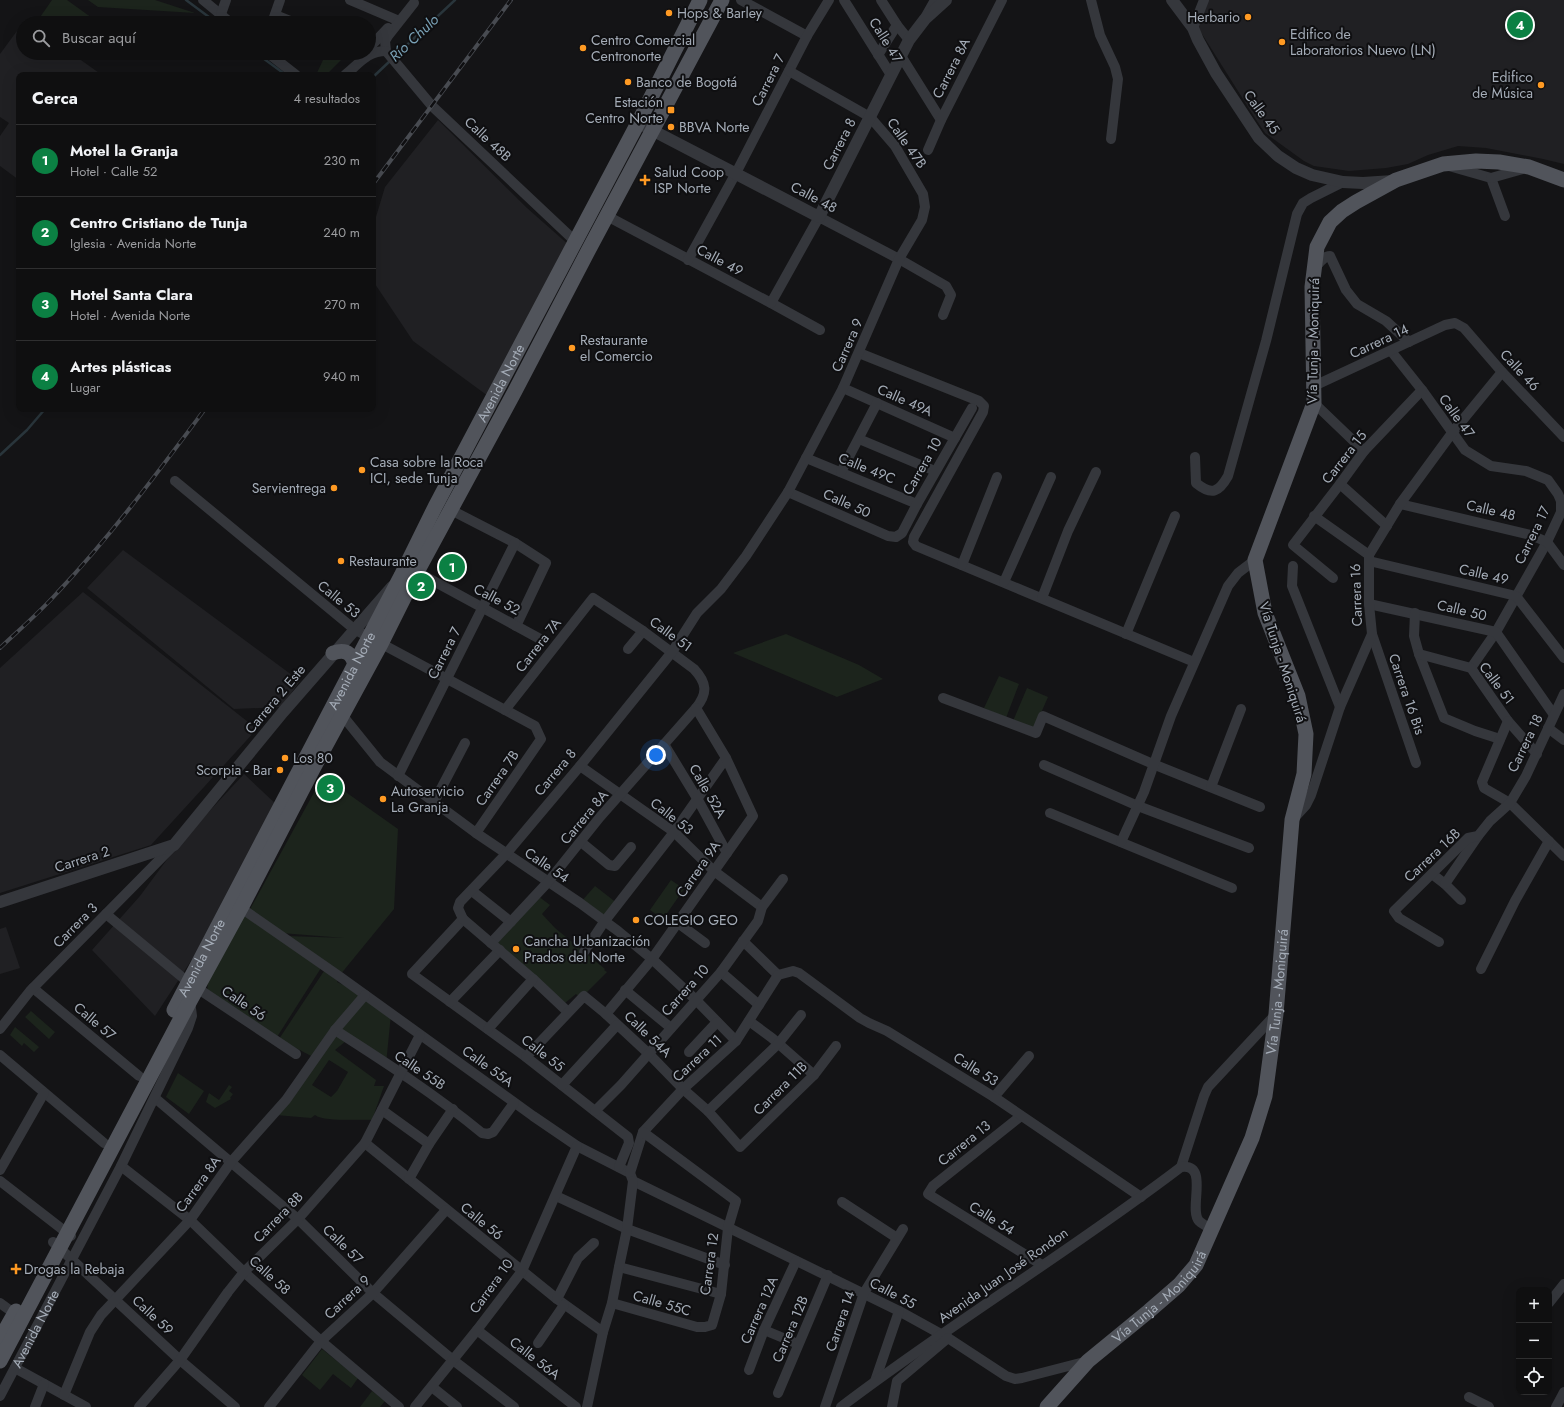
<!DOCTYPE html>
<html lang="es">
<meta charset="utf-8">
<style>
:root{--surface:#0f0f10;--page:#1d1d1e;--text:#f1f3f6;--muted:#9b9c9f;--line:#2f2f30;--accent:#0b8043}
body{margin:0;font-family:Jost,sans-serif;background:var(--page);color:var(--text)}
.controls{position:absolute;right:12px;bottom:12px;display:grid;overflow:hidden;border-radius:8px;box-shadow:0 4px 16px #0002}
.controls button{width:36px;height:36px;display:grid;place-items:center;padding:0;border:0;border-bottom:1px solid var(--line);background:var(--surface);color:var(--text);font:20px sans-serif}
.you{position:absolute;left:656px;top:755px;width:14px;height:14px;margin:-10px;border:3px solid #fff;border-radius:50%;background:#1a73e8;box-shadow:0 0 0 6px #1a73e833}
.badge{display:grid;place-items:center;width:26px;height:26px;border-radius:50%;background:var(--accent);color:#fff;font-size:13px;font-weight:700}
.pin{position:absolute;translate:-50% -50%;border:2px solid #fff;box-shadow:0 1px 4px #0006}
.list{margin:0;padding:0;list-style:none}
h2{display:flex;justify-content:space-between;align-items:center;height:52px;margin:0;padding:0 16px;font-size:17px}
h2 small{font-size:13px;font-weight:400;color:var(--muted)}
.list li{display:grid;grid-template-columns:26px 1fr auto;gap:12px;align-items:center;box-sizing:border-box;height:72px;padding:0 16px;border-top:1px solid var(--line)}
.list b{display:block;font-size:15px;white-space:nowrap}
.list p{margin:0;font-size:13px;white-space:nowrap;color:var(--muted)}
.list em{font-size:13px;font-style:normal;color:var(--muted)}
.icon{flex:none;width:22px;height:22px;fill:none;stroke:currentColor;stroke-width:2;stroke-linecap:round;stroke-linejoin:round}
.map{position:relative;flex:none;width:1564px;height:1407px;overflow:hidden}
.search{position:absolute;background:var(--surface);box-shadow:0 4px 16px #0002;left:16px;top:16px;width:360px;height:44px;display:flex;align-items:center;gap:10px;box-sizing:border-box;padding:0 14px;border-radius:22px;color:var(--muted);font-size:15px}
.panel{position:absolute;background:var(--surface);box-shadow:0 4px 16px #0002;left:16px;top:72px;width:360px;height:340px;border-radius:8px}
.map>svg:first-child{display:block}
</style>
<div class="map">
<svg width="1564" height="1407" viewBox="0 0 1564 1407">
<rect width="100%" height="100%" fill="#141416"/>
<path fill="#202023" d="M1206,0H1564V164L1543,159L1486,148L1458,146L1428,155L1408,164L1386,168L1349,171L1314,166L1304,161L1265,133L1255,118L1197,26Z
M25,20L29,23H23V53H71L102,75H19V180L0,166V136L9,123L0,117V54Z
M438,120L527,208L570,246L488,396L413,341L373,281V227L385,187Z
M123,550L300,681L281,707L234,709L87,588Z
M83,592L257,729L151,845L0,893V668Z
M244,774L278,806L215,924L155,1016L92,950L140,896L177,846Z
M6,927L20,968L0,974V929Z"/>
<path fill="#1c241c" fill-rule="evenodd" d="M52,0H67L99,23H36Z
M88,0H155L195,13L98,7Z
M320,53H329L341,60L326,75H316L323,60L318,57Z
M786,634L859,665L883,679L837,697L733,653Z
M999,676L1019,684L1006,718L984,708Z
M1027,688L1048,697L1034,729L1013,721Z
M323,776L398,829L394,909L340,975L287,936L345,938L281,933L249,911Z
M671,880L684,889L663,919L650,910Z
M595,886L622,907L604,922L580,903Z
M538,896L550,905L542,914L555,928L605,969L604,970L607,972L581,998L576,994L565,1003L496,942Z
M243,913L321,968L277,1037L207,994L208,980Z
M326,968L339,977L337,982L359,992L391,1014L386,1064L346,1041L335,1050L376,1080L374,1086H384L372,1120C360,1119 323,1122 315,1115L311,1118L276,1115L313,1057L279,1039ZM329,1060L348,1072L337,1091L331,1097L312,1085Z
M31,1011L55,1032L49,1039L25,1017Z
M15,1027L39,1047L34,1052L24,1043L22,1046L10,1035Z
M178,1073L204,1091L189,1114L166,1097Z
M229,1085L232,1087L229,1091L233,1094L230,1098L231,1099L215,1108L206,1102L209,1093L219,1100Z
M322,1349L358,1378L351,1388L333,1374L320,1390L302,1375Z
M372,1391L385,1401L380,1407H360Z"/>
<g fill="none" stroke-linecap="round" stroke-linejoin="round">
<path stroke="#29353b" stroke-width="2.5" d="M186,0L217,23
M256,53L286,75
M394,57L455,0
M373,77L390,61
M0,455L27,430L45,409"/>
<g stroke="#35373c" stroke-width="10">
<path d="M203,0L231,23"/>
<path d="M350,0L397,20"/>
<path d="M741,0L807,36"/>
<path d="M844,0L891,75"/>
<path d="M881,0L897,25L909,40"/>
<path d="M1091,0L1100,35L1115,67L1118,79L1111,139"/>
<path d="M414,3L388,36L385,41L386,51L432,106L576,242"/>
<path d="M221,14L226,0"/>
<path d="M275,15L295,23"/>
<path d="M926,16L935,0"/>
<path d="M272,23L280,0"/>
<path d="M1193,28L1204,0"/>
<path d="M369,48L388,28"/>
<path d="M268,53L296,75"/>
<path d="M878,55L897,25"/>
<path d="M901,56L941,120"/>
<path d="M345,75C359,64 367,51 386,51"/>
<path d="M928,150L941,120L1002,0"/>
<path d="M1449,166L1491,178L1505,216"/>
<path d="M1491,178L1526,168"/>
<path d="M607,216L771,303L820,330"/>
<path d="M688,260L736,173L807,36L829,0"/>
<path d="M1314,269C1319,264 1323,256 1330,256L1346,290L1357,304L1386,321L1409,342"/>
<path d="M771,303L819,217L899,259L946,286L951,295L943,315"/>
<path d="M1391,351L1422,390L1465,450L1491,466L1526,471L1548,480L1558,494L1561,501V512L1547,542L1496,632L1471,668"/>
<path d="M859,353L979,401L984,406L983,412L914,537L913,542L916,546L1194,662"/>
<path d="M1314,386L1445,325L1455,323L1464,328L1502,372L1564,437"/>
<path d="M843,388L955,438"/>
<path d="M1314,403L1364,451"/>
<path d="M859,439L935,471"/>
<path d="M1195,457L1196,483C1212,496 1219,492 1228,476L1266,341L1297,214L1303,203L1311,198L1343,182"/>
<path d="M806,458L917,504"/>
<path d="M841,472L877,403"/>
<path d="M175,481L354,629L535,726L541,739L476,833"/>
<path d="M1340,484L1387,526"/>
<path d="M788,492L888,536L896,537L902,533L917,504L972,408"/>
<path d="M1400,504L1531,535L1547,542L1564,565"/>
<path d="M451,510L515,543L546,563L516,626"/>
<path d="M1314,516L1369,555"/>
<path d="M1369,561L1516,596L1564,658"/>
<path d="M962,565L997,477"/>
<path d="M1293,566L1292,586L1340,707"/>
<path d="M417,572L542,640"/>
<path d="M1333,578L1293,545L1340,484L1364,451L1422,390"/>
<path d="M1004,582L1051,477"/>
<path d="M1042,598L1068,531L1096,472"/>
<path d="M1369,604L1496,632L1554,715"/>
<path d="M1415,613L1414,636L1419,654L1444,718L1475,731L1500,739"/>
<path d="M1126,634L1175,516"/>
<path d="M1372,634L1416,763"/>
<path d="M628,649L643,631"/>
<path d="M1419,654L1471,668L1508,721L1537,754"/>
<path d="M943,698L1036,733L1043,716L1153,764L1260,807"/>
<path d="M342,715L380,762L476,833L580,903L618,931L652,959L695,999L736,1041"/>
<path d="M1508,721L1482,782L1484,788L1510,803L1564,856"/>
<path d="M1548,728L1564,740"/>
<path d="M664,744L698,800L727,853"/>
<path d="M1044,765L1138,806L1249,848"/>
<path d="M580,766L674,832L714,871L762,907"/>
<path d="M398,776L515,543"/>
<path d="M1211,787L1241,709"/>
<path d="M434,802L465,743"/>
<path d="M1050,813L1232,888"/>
<path d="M1295,817L1306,805L1311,795L1340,707L1372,634L1369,604V555L1400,504L1452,433L1502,372"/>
<path d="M581,842L609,865L615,866L631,847"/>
<path d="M1121,842L1144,792L1171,716L1228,586L1238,573L1255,560"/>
<path d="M1432,874L1445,884L1461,900"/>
<path d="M1445,884L1478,836"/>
<path d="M472,891L511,922"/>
<path d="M241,908L339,976L533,1116L577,1146L630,1173L633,1181L899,1311L948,1338L1006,1376L1015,1379L1022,1378L1088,1361"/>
<path d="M106,914L188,982"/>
<path d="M463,919L412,974L526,1057L628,1137L629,1143L619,1167"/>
<path d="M678,923L705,943"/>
<path d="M743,941L778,975"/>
<path d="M1439,942L1399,918L1394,911L1465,841L1468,838L1478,836L1490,821L1510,803L1526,776L1564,694"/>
<path d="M491,943L548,882L600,817L696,708C708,693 707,683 694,669L643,631L593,598L505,710"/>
<path d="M584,952L604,922L674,832L726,758"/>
<path d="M1481,969L1515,901L1549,841"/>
<path d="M721,972L759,1005"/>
<path d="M33,988L139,1076"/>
<path d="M197,988L296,1054"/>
<path d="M625,990L671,1028"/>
<path d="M450,1002L500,950"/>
<path d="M568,1012L533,979L463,919L458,908L460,902L506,854L580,766L672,652L697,613L721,589L746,556L788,492L843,388L899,259L922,220L925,207L923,194L895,146L870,117L789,71"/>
<path d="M606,1014L652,959L753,816L726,758L696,708"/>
<path d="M749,1021L772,1038L814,1075"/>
<path d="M0,1029L30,991L174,845"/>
<path d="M488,1029L533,979"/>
<path d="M335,1030C385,1062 436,1095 482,1133L488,1134L493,1132L514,1103"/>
<path d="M689,1052L717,1022"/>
<path d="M0,1055L104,1143"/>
<path d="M526,1057L584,996L606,1014L649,1054L683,1089L708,1111L740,1147L814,1075L836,1046"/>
<path d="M562,1085L617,1025"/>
<path d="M994,1097L1029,1056"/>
<path d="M155,1098L298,1219L373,1293L453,1360L514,1407"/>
<path d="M382,1110L429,1144"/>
<path d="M595,1111L621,1085L721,972L758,921L762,907L783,879"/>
<path d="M708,1111L778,1044L801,1015"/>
<path d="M1021,1116L933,1186L928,1194L1042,1265"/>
<path d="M365,1143L557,1299L603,1332"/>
<path d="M121,1166L190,1220L244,1272L321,1341L399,1407"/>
<path d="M1181,1167L1204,1096L1208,1087L1276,1014"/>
<path d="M0,1170L44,1093"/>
<path d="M630,1173L643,1132L683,1089L736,1041L778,975L793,971L799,973L860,1018L869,1023L887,1031L994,1097L1141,1197"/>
<path d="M409,1179L429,1144L453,1109"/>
<path d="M0,1181L71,1236"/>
<path d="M556,1196L627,1229L725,1265"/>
<path d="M842,1202L897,1238"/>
<path d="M53,1242L180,1360L235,1407"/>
<path d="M619,1267L721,1294"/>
<path d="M557,1299L578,1258L594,1243"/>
<path d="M0,1303L15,1314"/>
<path d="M612,1303L697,1327H705L712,1325L721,1294L728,1228L736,1201L643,1132"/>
<path d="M1549,1303L1564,1284"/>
<path d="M477,1330L576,1407"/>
<path d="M764,1330L798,1344"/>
<path d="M538,1343L564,1305"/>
<path d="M15,1368L86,1407"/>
<path d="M749,1370L764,1330L796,1261"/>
<path d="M875,1381L899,1311"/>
<path d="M432,1387L457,1407"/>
<path d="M778,1393L828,1275"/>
<path d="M64,1395L90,1332L101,1315L190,1220L231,1162L286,1100L335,1030L365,995"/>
<path id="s1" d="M0,1396L121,1166L188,1028L192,1016L190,1001"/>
<path d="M1469,1397L1489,1407"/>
<path d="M35,1407L44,1384"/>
<path d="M139,1407L180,1360L228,1292L244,1272L298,1219L365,1143L420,1035"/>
<path d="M269,1407L321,1341L373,1293L446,1210"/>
<path d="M415,1407L477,1330L522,1271L577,1146"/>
<path d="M587,1407L603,1332L612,1303L619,1267L627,1229L633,1181"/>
<path d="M825,1407L864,1293L903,1229"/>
<path d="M841,1407C951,1323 1071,1251 1181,1167C1210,1163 1188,1209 1199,1221C1202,1224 1208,1227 1212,1229"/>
<path d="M892,1407L897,1381L948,1338"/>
<path d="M1556,1407L1564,1392"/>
</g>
<path stroke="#35373c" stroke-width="12" d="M1172,0L1193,28L1198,40L1216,73L1259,138L1278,156L1296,168L1312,175L1343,182L1363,183L1393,181
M646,127L819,217L909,40L925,19L946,0
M0,902L174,845L283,712L392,587"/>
<g stroke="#51545b" stroke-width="15">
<path d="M333,653C345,649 351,652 355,664"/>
<path id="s2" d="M174,1010L401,576L435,507L638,123L700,0"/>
<path d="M0,1339L16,1311"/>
<path d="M0,1361L190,1001L241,908L314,767L381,644L417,572L515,391L588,251L722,0"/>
<path id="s3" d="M1047,1407L1088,1361L1149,1311L1179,1285L1196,1265L1252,1138L1265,1096L1276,1014L1292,820L1304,774L1306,734L1298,696L1265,613L1255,560L1314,403L1312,287L1317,247L1330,222L1342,211L1356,202L1396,180L1443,164L1476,161L1499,162L1529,167L1564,180"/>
</g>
<defs>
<path id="rail" d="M373,184L511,0
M0,648C19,630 39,613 57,593C111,536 158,472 205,409"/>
</defs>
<use href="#rail" stroke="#484b51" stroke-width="4"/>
<use href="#rail" stroke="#0f0f11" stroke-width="2.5" stroke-dasharray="8" stroke-linecap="butt"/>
</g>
<g fill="#ff9a23" stroke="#0f0f11" stroke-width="1.5">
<circle cx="669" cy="13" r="4"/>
<circle cx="1248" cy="17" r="4"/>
<circle cx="1282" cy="42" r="4"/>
<circle cx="583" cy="48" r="4"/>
<circle cx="628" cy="82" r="4"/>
<circle cx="1541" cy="85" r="4"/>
<rect x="667" y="106" width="8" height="8" rx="2"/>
<circle cx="671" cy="127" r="4"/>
<path d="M643 174h4v4h4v4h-4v4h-4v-4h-4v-4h4z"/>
<circle cx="572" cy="348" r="4"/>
<circle cx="362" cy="470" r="4"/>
<circle cx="334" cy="488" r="4"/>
<circle cx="341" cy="561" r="4"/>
<circle cx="285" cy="758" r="4"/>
<circle cx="280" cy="770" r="4"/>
<circle cx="383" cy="799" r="4"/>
<circle cx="636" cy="920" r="4"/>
<circle cx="516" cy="949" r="4"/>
<path d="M14 1263h4v4h4v4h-4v4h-4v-4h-4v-4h4z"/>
</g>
<g text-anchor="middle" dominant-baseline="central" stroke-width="4" stroke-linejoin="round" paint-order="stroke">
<g font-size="14" fill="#a5adb8" stroke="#0f0f11" text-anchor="start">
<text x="677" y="13">Hops &amp; Barley</text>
<text x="1240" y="17" text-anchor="end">Herbario</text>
<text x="1290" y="34">Edifico de<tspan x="1290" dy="16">Laboratorios Nuevo (LN)</tspan></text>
<text x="591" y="40">Centro Comercial<tspan x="591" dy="16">Centronorte</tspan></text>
<text x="1533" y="77" text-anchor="end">Edifico<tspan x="1533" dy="16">de Música</tspan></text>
<text x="636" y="82">Banco de Bogotá</text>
<text x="663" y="102" text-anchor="end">Estación<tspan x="663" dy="16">Centro Norte</tspan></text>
<text x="679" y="127">BBVA Norte</text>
<text x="654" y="172">Salud Coop<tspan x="654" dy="16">ISP Norte</tspan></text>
<text x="580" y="340">Restaurante<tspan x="580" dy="16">el Comercio</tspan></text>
<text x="370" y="462">Casa sobre la Roca<tspan x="370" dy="16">ICI, sede Tunja</tspan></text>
<text x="326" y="488" text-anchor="end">Servientrega</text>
<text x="349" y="561">Restaurante</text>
<text x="293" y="758">Los 80</text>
<text x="272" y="770" text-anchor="end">Scorpia - Bar</text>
<text x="391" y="791">Autoservicio<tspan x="391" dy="16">La Granja</tspan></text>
<text x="644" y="920">COLEGIO GEO</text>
<text x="524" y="941">Cancha Urbanización<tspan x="524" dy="16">Prados del Norte</tspan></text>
<text x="24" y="1269">Drogas la Rebaja</text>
</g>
<g font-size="14" fill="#a5adb8" stroke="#0f0f11">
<text transform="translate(886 40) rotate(58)">Calle 47</text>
<text transform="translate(951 68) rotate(-63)">Carrera 8A</text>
<text transform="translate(768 80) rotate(-63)">Carrera 7</text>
<text transform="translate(1262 112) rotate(54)">Calle 45</text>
<text transform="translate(488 139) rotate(43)">Calle 48B</text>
<text transform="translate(907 143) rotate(55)">Calle 47B</text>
<text transform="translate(839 144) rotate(-63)">Carrera 8</text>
<text transform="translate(814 197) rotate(28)">Calle 48</text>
<text transform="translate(720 260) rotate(28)">Calle 49</text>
<text transform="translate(1313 341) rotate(-89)">Vía Tunja - Moniquirá</text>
<text transform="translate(1379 341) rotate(-25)">Carrera 14</text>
<text transform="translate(847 345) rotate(-66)">Carrera 9</text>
<text transform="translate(1520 370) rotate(47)">Calle 46</text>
<text stroke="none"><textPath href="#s2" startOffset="707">Avenida Norte</textPath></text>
<text transform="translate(905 400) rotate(24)">Calle 49A</text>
<text transform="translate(1457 416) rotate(54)">Calle 47</text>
<text transform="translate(1344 457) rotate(-52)">Carrera 15</text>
<text transform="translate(922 466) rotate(-60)">Carrera 10</text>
<text transform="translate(867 468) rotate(22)">Calle 49C</text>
<text transform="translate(847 503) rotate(24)">Calle 50</text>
<text transform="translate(1491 510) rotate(13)">Calle 48</text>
<text transform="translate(1532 535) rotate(-64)">Carrera 17</text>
<text transform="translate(1484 574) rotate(13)">Calle 49</text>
<text transform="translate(1356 595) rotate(-92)">Carrera 16</text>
<text transform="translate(339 599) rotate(39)">Calle 53</text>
<text transform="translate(497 599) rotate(28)">Calle 52</text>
<text transform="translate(1462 610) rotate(13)">Calle 50</text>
<text transform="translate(671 634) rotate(36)">Calle 51</text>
<text transform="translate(538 645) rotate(-52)">Carrera 7A</text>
<text transform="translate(444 653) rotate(-63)">Carrera 7</text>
<text transform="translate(1283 662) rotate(72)">Vía Tunja - Moniquirá</text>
<text stroke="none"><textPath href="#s2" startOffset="383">Avenida Norte</textPath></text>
<text transform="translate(1497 683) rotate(53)">Calle 51</text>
<text transform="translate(1407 694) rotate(71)">Carrera 16 Bis</text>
<text transform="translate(275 699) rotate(-50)">Carrera 2 Este</text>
<text transform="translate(1525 743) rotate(-64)">Carrera 18</text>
<text transform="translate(555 772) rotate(-50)">Carrera 8</text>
<text transform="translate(497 778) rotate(-55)">Carrera 7B</text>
<text transform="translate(708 791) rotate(60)">Calle 52A</text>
<text transform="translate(672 816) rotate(38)">Calle 53</text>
<text transform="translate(584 817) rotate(-50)">Carrera 8A</text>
<text transform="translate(1432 855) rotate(-43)">Carrera 16B</text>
<text transform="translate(82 859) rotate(-18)">Carrera 2</text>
<text transform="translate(547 865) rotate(34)">Calle 54</text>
<text transform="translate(698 869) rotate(-55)">Carrera 9A</text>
<text transform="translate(75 925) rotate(-45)">Carrera 3</text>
<text stroke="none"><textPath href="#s2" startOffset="59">Avenida Norte</textPath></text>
<text transform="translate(685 990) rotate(-48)">Carrera 10</text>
<text stroke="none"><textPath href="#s3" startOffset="494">Vía Tunja - Moniquirá</textPath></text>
<text transform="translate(244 1003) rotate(34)">Calle 56</text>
<text transform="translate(95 1021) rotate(40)">Calle 57</text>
<text transform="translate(648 1034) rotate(44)">Calle 54A</text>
<text transform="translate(543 1053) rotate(38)">Calle 55</text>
<text transform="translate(697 1058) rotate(-43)">Carrera 11</text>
<text transform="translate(488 1066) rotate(36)">Calle 55A</text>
<text transform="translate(976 1069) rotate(32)">Calle 53</text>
<text transform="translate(420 1070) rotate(34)">Calle 55B</text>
<text transform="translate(780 1088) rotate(-45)">Carrera 11B</text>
<text transform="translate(964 1143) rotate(-39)">Carrera 13</text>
<text transform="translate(198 1184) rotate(-54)">Carrera 8A</text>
<text transform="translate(278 1217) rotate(-46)">Carrera 8B</text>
<text transform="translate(992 1218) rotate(32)">Calle 54</text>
<text transform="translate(482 1221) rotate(39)">Calle 56</text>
<text transform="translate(343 1244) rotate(44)">Calle 57</text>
<text transform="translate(709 1264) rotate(-82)">Carrera 12</text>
<text transform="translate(270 1275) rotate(42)">Calle 58</text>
<text transform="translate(1003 1275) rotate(-35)">Avenida Juan José Rondon</text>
<text transform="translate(491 1286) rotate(-54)">Carrera 10</text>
<text transform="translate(893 1293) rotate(28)">Calle 55</text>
<text stroke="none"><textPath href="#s3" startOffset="158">Vía Tunja - Moniquirá</textPath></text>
<text transform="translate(347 1297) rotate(-43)">Carrera 9</text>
<text transform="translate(662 1303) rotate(16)">Calle 55C</text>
<text transform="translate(759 1310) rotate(-66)">Carrera 12A</text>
<text transform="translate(153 1315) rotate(43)">Calle 59</text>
<text transform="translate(840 1321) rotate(-71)">Carrera 14</text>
<text stroke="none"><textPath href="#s1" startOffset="76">Avenida Norte</textPath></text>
<text transform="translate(790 1329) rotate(-67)">Carrera 12B</text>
<text transform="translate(535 1358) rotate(38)">Calle 56A</text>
</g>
<g font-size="15" font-style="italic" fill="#79a1b6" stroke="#0f0f11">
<text transform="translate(414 38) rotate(-43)">Río Chulo</text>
</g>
</g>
</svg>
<div class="controls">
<button>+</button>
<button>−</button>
<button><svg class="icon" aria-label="locate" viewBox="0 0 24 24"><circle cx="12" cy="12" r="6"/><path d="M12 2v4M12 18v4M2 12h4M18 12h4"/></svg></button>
</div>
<div class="you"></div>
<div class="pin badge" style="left:452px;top:567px">1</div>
<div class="pin badge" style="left:421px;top:586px">2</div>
<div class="pin badge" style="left:330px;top:788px">3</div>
<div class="pin badge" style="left:1520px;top:25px">4</div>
<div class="search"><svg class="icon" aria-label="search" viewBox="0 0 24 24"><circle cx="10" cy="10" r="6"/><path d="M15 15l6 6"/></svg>Buscar aquí</div>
<section class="panel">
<h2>Cerca<small>4 resultados</small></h2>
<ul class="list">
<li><span class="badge">1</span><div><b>Motel la Granja</b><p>Hotel · Calle 52</p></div><em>230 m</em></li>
<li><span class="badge">2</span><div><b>Centro Cristiano de Tunja</b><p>Iglesia · Avenida Norte</p></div><em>240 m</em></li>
<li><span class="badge">3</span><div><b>Hotel Santa Clara</b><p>Hotel · Avenida Norte</p></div><em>270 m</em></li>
<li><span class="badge">4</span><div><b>Artes plásticas</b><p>Lugar</p></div><em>940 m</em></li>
</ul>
</section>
</div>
